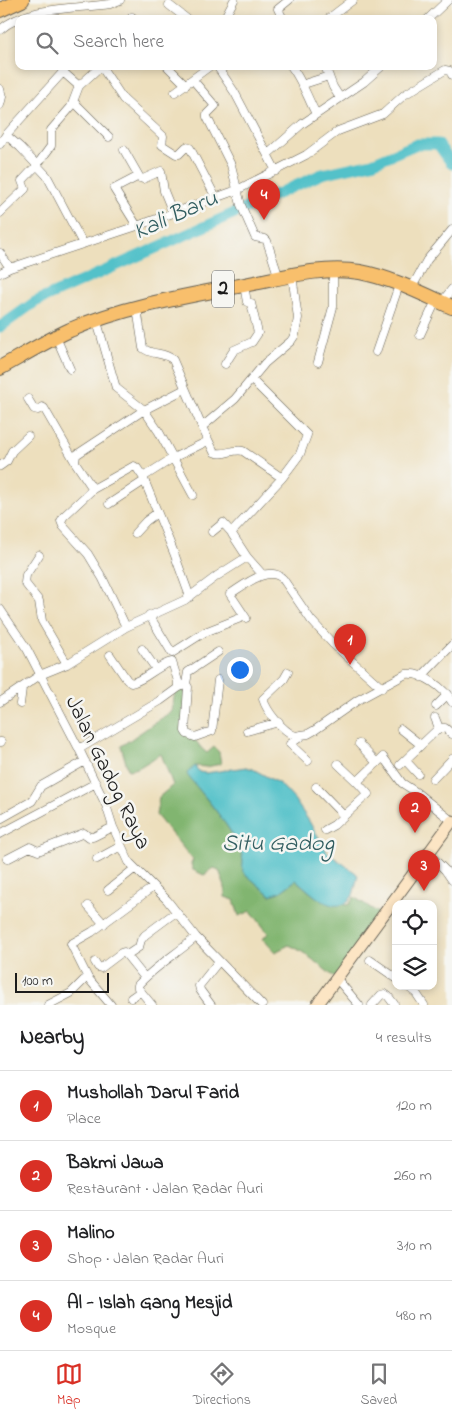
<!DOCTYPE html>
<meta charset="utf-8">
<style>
:root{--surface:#fff;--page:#f6f6f6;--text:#202124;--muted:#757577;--line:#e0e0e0;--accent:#d93025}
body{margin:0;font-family:"Indie Flower",sans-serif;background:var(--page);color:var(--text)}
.controls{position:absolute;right:15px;bottom:15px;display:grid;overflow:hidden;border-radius:10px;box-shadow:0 2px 8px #0003}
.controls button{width:45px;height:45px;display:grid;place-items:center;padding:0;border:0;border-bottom:1px solid var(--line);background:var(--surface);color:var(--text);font:25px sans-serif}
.scale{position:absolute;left:15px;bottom:12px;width:94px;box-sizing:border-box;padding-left:5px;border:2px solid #1c1c1c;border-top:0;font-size:14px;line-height:18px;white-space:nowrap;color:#1c1c1c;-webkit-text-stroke:4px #f6f6f2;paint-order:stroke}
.you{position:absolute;left:239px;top:669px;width:18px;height:18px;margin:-12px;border:4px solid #fff;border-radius:50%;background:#1a73e8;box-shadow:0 0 0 8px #1a73e833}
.badge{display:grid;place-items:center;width:32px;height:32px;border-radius:50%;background:var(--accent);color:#fff;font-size:16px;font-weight:700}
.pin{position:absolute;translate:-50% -41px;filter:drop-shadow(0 1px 2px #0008)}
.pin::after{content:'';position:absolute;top:26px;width:18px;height:15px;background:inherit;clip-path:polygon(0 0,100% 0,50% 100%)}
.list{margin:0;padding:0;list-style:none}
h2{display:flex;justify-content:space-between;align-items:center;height:65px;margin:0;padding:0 20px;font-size:21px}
h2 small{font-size:16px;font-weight:400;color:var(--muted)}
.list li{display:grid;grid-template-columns:32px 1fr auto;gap:15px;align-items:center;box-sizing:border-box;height:70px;padding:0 20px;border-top:1px solid var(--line)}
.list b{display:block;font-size:19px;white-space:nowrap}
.list p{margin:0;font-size:16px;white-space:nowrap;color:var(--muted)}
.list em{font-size:16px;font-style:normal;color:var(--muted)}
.icon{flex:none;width:28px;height:28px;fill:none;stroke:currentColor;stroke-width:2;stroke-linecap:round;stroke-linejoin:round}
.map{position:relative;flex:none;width:452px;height:1005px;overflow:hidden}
.search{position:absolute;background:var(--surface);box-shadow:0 2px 8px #0003;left:15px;right:15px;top:15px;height:55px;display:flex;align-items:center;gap:12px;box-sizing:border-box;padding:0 18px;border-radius:10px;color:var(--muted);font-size:19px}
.sheet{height:345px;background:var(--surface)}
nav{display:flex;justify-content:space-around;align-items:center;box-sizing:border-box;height:70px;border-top:1px solid var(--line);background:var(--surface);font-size:14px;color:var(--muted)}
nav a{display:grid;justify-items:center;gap:2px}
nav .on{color:var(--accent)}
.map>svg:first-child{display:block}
</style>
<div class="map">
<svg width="452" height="1005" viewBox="0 0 452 1005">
<rect width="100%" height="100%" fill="#f6f6f2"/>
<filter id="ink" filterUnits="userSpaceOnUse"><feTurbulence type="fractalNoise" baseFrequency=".02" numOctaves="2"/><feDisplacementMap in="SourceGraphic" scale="10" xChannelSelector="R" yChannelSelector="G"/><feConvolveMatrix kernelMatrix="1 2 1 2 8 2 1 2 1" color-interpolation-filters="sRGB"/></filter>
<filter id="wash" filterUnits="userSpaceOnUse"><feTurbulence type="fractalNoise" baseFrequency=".0096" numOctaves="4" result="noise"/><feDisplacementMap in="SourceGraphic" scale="20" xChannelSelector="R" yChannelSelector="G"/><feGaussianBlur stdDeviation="1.12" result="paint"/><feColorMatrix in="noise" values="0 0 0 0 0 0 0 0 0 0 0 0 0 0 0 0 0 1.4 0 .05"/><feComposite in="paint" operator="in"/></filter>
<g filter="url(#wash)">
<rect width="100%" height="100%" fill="#eddfbd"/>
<path fill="#81b570" stroke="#4e6846" d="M186,684L185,731C197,738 198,747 207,753L214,747L219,752L221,764L206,767L195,766L187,774L223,820L233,836L241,852L243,861V872L270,895L280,892L296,880C317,899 321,903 349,905L354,897L383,916L337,979C322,968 305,951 289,945L275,952L263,939L268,933L251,911L239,916L234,900L225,897V887L219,870L214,868L204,875L193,870L191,864L193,860L156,815L159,797L173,785L161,754L138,768L128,770L121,746L172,711L175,691Z"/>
<path fill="#53c1c9" stroke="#386e72" d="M195,766L199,772L206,773L246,767L253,769L280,784L294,799L309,821L328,853L356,873L358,876L353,895L348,902C329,914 310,891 296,880L280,892L270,895L243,872C242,868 243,864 243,860C239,835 204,796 188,776L187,773Z"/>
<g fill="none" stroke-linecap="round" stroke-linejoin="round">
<path stroke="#53c1c9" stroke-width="11" d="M0,327L35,302L322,174L372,163L417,144H438L452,164"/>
</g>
</g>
<g filter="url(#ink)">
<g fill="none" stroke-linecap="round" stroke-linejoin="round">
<defs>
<path id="street" d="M169,5L187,19
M132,17L134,19
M224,19L234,0
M283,19L278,9L289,0
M328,19L353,0
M428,19L448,0
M0,30C27,6 75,9 110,4L120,0
M61,66L63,72L79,86
M101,66L123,99L163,136L162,145L176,154H179L186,147L190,148L216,198
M167,66L186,85
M217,66L235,93L276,171
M291,66C302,80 308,99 316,114
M325,66L333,87L340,98
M193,80L215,106L207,114V117L231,165L241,205L255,237L265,239L267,241L279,278
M307,83L329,76
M0,89L2,97L0,105
M175,92L210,66
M74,102L109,137
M6,135L63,72
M0,144L6,135L20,147L47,176L83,244
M124,150L140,178
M268,154L302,124L364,82L382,66
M0,213L25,189L22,181L37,165L51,146V130L71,107L79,86L101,66
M137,226L114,189L137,177L143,179L161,171L164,191L173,213
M0,253L10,268
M0,273L10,268L137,226L237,190L306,155L338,131L383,114L404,95L445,70L450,71L452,75
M411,289L427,260L452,230
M441,303L452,289
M137,308L143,348C152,356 164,351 173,360L202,427L214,452C223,457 233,448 243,451L282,478
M98,325L116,388L144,410L159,432L173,458L208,441
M420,335L433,307
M56,337L70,369
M376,352L397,291
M318,362L333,307V278
M225,364L234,350L252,342L258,333L251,303L247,302L245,291
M252,380L307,435L300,454L282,478L233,531L232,534L247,557L262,574
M28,399L34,409L38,410L42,407L44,408L74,460
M202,427L235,399L265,363L291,341L295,335L298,318L293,282
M0,466L7,461L12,451L28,436
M93,489L75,462L76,455L144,410L185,389
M109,504L144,481
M212,532L223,523L232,533
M135,533L146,521L157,513
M39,555L26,575L25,583L39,601L42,621L67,664
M190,597L174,553L143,477L173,458L193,495
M0,609L27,649L79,749L106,805L113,827L129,862L167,900L196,937L262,1005
M149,615L172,653L205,632L243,617L246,618L230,594C243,586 269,564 283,579L311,620L333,644L382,688
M126,627L103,579L88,554L63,526L61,521L64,516L93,489L134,466L137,468L143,477
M142,649L156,669
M288,672L284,679L263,699C267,712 282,730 295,736L308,734L315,730L358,700L406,674C423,672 444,688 452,702
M421,677L452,645
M186,684L188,672L218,652
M178,688L186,684L188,687L185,731L187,734L195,737L212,731L218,680
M0,702L40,675L67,664L126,627L185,600L217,576L247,557
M20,704L22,688
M436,706L448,694
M435,718L439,728
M401,729L421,745
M247,731L279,722
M302,736L290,744L308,761
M0,742H1
M359,744L377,763
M79,749L160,701L178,688V681L172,662C157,665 146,680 131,683L127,680L110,655
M405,760L418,774
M338,764L357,782
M400,765L439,728H445L452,734
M433,779L452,759
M316,787L344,816
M0,819L32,801L41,786L85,761
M325,830L334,825L368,794L357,782L383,757L402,783L416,792L452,821
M0,834L96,783
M429,854L445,870L452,880
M7,859L30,847L38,851L84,833L89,837H93L113,827
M97,859L121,846
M108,890L134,869
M88,906L104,924
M127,955L139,947L141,940L145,935L176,912
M370,960L396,978
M95,962L98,967L101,968L121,953L124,952L145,978
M337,979L359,1005
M407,986L416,993L424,1005
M131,998L141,991
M48,1005L71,993L84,980L88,978
M111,1005L88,978L71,944L92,932L153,887
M152,1005L138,988V985C155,966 177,954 196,937
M211,1005L200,990L199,986L219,961
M372,1005L381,995L385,994L388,996L394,1004"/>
<path id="secondary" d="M317,1005L452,821"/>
<path id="highway" d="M0,10L22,0
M0,368C23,355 46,341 70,330C128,305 193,295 254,283C288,276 325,266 360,272C392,278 423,294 452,307"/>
</defs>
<use href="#street" stroke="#656054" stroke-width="9"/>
<use href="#secondary" stroke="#656054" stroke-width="13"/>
<use href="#highway" stroke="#656054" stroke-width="16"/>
<use href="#street" stroke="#fff" stroke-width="8"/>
<use href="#secondary" stroke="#fce5c4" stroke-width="11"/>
<use href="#highway" stroke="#f8bf6c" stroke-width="14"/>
</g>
</g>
<g text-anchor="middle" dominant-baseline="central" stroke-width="5" stroke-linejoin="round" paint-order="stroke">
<rect fill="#f6f6f2" stroke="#5d5d5c" stroke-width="1" x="212" y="270.5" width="22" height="37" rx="4"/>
<g font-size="21" font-weight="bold" fill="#1c1c1c">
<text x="223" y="289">2</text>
</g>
<g font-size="22" fill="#1c1c1c" stroke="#f6f6f2">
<text transform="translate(107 773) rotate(64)">Jalan Gadog Raya</text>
</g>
<g font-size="24" font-style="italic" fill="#325e61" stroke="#f6f6f2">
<text transform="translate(176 216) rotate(-24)">Kali Baru</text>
<text x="278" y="844">Situ Gadog</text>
</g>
</g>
</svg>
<div class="controls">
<button><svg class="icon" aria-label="locate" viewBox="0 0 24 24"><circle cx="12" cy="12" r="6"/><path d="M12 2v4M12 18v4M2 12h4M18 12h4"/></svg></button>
<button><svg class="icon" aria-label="layers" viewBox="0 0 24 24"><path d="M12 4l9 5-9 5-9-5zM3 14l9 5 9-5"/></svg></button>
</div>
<div class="scale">100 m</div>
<div class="you"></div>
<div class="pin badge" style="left:350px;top:665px">1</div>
<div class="pin badge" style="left:415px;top:833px">2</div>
<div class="pin badge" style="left:424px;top:891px">3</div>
<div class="pin badge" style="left:264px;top:220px">4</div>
<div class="search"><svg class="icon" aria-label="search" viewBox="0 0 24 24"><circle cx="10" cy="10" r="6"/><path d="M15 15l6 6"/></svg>Search here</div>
</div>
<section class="sheet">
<h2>Nearby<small>4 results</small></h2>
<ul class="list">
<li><span class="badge">1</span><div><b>Mushollah Darul Farid</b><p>Place</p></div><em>120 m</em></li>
<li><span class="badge">2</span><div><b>Bakmi Jawa</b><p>Restaurant · Jalan Radar Auri</p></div><em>260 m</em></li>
<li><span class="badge">3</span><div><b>Malino</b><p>Shop · Jalan Radar Auri</p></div><em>310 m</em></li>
<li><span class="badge">4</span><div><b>Al - Islah Gang Mesjid</b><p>Mosque</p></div><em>480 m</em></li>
</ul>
</section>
<nav>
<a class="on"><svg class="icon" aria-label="map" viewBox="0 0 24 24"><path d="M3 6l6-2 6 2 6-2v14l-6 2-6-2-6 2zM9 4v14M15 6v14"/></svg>Map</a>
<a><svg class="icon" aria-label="directions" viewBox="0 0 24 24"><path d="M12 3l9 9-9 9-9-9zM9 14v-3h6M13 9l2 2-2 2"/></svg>Directions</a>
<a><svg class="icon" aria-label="saved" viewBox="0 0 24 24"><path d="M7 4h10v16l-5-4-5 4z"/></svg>Saved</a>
</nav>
